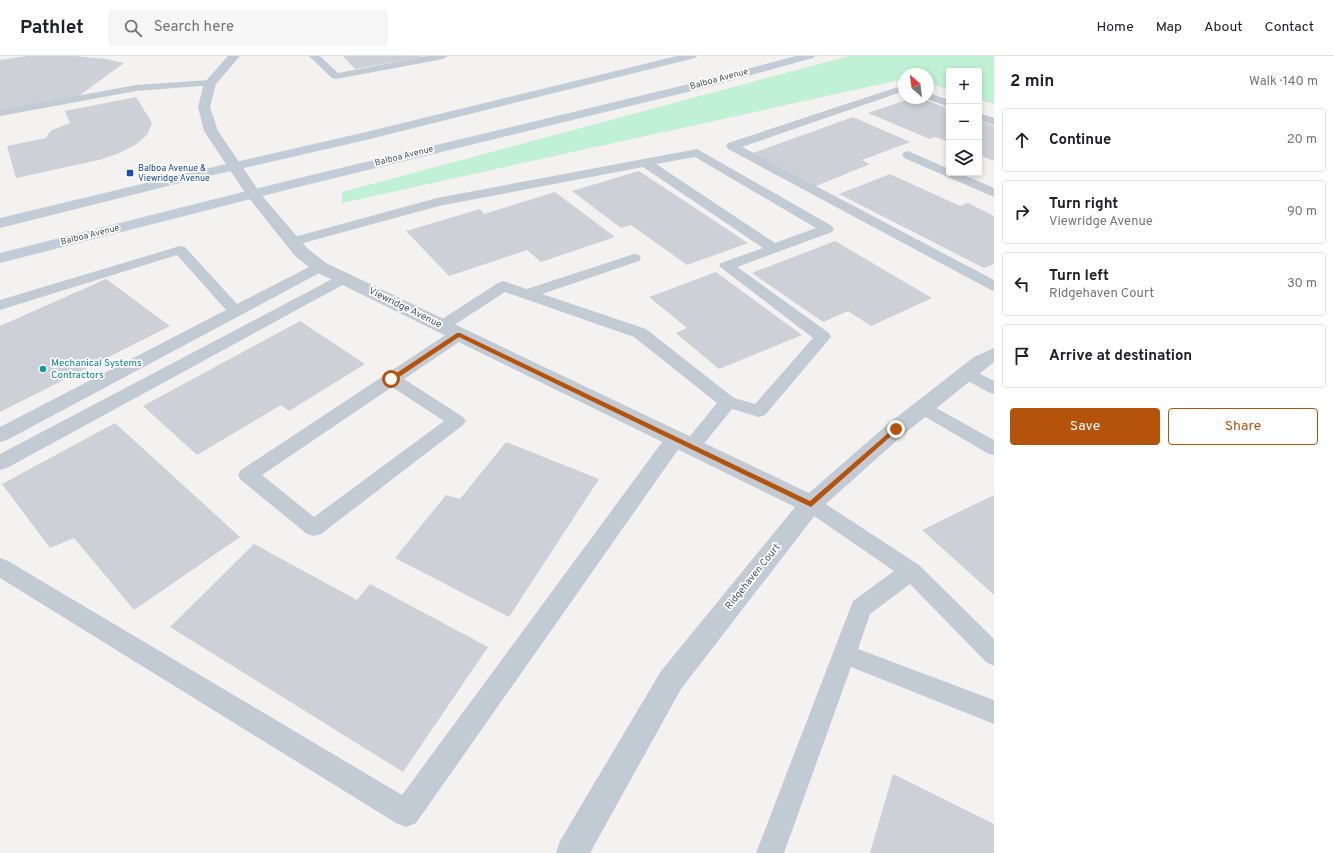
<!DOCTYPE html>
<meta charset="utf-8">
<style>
:root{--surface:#fff;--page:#f6f6f6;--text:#202124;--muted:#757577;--line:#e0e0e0;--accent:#b45309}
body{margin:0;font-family:Overpass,sans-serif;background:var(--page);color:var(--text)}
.controls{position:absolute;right:12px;top:12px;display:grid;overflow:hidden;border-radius:4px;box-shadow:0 2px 6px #0003}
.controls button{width:36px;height:36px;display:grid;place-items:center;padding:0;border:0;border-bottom:1px solid var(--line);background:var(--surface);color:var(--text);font:20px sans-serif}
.compass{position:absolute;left:898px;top:12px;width:36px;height:36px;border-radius:50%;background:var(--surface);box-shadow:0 2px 6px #0003;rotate:332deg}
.stop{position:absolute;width:12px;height:12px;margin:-9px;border:3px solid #b45309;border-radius:50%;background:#fff}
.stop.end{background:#b45309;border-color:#fff;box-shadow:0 1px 4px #0008}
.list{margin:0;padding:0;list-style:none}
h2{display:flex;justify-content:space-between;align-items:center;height:52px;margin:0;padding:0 16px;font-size:17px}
h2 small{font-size:13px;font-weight:400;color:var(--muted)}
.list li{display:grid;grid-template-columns:26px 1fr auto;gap:12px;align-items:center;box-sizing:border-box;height:64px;margin:0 8px 8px;padding:0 8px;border:1px solid var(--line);border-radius:4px}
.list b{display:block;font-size:15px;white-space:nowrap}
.list p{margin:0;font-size:13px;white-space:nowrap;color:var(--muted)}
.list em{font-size:13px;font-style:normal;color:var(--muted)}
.actions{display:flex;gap:8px;padding:12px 16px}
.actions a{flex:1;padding:9px 0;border:1px solid var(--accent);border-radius:4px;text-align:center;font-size:14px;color:var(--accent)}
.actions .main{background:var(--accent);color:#fff}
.icon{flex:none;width:22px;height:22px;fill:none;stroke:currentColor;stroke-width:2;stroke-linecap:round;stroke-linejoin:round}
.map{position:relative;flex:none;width:994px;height:797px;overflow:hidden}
header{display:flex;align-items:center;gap:24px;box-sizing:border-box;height:56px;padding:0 20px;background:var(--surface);border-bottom:1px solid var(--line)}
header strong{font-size:19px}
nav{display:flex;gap:22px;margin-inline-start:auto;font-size:14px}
.search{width:280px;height:36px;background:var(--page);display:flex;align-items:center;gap:10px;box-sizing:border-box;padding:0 14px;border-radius:4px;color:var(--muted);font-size:15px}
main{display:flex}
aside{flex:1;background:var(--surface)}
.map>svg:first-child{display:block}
</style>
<header>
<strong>Pathlet</strong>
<div class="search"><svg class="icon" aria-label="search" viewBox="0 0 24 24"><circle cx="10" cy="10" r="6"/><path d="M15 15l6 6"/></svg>Search here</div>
<nav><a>Home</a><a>Map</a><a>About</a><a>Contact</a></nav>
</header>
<main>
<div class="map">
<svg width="994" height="797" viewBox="0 0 994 797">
<rect width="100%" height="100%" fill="#f4f1f1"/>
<path fill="#c0f1d5" d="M849,0H994V48L979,44V15H949V34L928,27V18H904V23L342,147V136Z"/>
<path fill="#cdd0d6" d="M27,0H74L106,3L124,7L79,40L0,55V4Z
M343,0H422V1L355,13Z
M136,41L152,67L147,79L135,89L117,98L99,104L16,122L7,90L46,82L48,78L52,74L70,67L65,55Z
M912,42H921L949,53V86L935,81L930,83L868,57Z
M853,61L910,86L862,104L870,108L816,130L753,97Z
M979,64L994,70V105L979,99Z
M639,115L748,187L687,209L631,169L621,172L572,135Z
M890,118L960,150L968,147L994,160V208L984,212L839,138Z
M555,136L615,181L541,206L527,194L449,220L406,175L480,153L484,158Z
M835,185L932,242L871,270L848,255L823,266L752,217Z
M716,216L802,279L719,313L676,277L687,272L649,241Z
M106,223L170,270L0,356V270Z
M300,265L365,308L289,355L281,349L197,399L143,350Z
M115,367L240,481L134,554L74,482L50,492L2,428Z
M506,386L599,423L509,561L395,502L446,439L460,443Z
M994,439V539L922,474Z
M254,488L357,544L370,528L488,591L403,716L170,571Z
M893,718L994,768V797H870Z"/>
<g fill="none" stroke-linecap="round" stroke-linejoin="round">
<path fill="#c2cbd3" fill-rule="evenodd" d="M309,0H320L338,17L427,0H448L443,3L336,23L332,22Z
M210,24L215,27L214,29L136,35L0,60V54L136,29Z
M904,29V35L742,91L994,224V235L989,233L728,93L726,90L728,87Z
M928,37L949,44V51L924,42H928Z
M979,57L994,62V69L979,64Z
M697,93L832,170L834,173L832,176L737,211L829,277L831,281L765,359L759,361L732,353L698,395L691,397L684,395L682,390L717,347L634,281L505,236L448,273L442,275L436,273L434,270L436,267L498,227L503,225L527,233L634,198L639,199L641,202L639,205L542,238L646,273L734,342L755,348L813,282L719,210L721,207L763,192L643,111L439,150L292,190L287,189L285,186L287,183L437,142ZM695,101L816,172L775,187L656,108Z
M908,95L949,113V117H959L994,132V141L904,102L902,99L904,96Z
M180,190L185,191L237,248L315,208L320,207L325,208L327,211L325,214L7,384L0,386V371L226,254L177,199L0,254V244Z
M343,219L348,220L350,223L348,226L7,412L0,414V398L338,220Z
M459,273L465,274L467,278L465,282L404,323L463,361L466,365L463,369L321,478L314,480L307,478L241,424L238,419L241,414L453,274ZM392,331L444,365L314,461L262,419Z
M967,311L994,325V338L988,336L961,321L958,317L961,313Z
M923,346L929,348L994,384V399L987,397L917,356L914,352L917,348Z
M675,376L682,378L684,383L682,388L416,767L406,771L396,767L0,522V502L8,505L402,739L668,378Z
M811,440L818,443L919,509L994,583V610L986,606L910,528L870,558L858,593L994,644V668L851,611L784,797H756L853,545L894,515L804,453L801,448L804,443Z"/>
<path fill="#c2cbd3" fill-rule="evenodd" d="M253,133L258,135L307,192L326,207L809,437L888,368L974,301L994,292V306L904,378L819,454L681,633L590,797H556L560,785L661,615L795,451L314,215L295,200L248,141L245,138L248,135Z"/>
<path fill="#c2cbd3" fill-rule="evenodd" d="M228,0H240L216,28L210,51L218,75L261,138L258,141L253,143L248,141L204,75L198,51L204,27Z"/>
<path fill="#c2ccd8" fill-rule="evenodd" d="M677,0H697L695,2L366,84L196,123L0,172V162L196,115L366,76Z
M796,0H815L813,2L700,33L294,132L0,207V197L291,124L693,27Z"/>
</g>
<path fill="#b45309" d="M457,277H460L810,445L894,372H898L899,373L811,451L459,281L393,325H389V322Z"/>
<rect fill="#1a4fb4" stroke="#fff" stroke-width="1.5" x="126" y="113" width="8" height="8" rx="2"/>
<circle fill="#0f9aa8" stroke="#fff" stroke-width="1.5" cx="43" cy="313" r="4"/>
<g text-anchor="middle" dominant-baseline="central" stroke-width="3.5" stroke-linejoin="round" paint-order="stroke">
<g font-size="9" fill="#485460" stroke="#fff">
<text transform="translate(719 23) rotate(-15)">Balboa Avenue</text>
<text transform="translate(404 100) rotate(-14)">Balboa Avenue</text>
<text transform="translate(90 179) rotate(-14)">Balboa Avenue</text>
</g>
<g font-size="9" fill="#164399" stroke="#fff" text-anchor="start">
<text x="138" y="112">Balboa Avenue &amp;<tspan x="138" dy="10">Viewridge Avenue</tspan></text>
</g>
<g font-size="10" fill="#485460" stroke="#fff">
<text transform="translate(405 252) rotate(26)">Viewridge Avenue</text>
<text transform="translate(753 521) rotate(-51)">Ridgehaven Court</text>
</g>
<g font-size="10" fill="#0d838f" stroke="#fff" text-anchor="start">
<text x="51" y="307">Mechanical Systems<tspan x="51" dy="12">Contractors</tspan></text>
</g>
</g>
</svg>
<div class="controls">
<button>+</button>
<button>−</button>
<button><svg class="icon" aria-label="layers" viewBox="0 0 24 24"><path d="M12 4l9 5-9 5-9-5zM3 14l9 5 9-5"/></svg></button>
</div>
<svg class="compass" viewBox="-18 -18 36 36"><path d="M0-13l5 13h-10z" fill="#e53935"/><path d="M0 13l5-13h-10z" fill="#757577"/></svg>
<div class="stop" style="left:391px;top:323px"></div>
<div class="stop end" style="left:896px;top:373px"></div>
</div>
<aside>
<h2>2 min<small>Walk · 140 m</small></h2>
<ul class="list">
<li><svg class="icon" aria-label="ahead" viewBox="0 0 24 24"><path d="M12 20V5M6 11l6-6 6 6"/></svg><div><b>Continue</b></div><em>20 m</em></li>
<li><svg class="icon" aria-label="right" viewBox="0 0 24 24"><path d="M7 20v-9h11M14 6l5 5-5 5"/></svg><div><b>Turn right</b><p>Viewridge Avenue</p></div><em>90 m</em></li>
<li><svg class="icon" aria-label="left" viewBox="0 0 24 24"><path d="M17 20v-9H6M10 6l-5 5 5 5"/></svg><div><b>Turn left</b><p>Ridgehaven Court</p></div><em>30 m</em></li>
<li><svg class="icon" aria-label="arrive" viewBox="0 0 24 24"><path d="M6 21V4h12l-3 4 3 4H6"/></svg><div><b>Arrive at destination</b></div></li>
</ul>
<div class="actions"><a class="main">Save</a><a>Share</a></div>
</aside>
</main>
